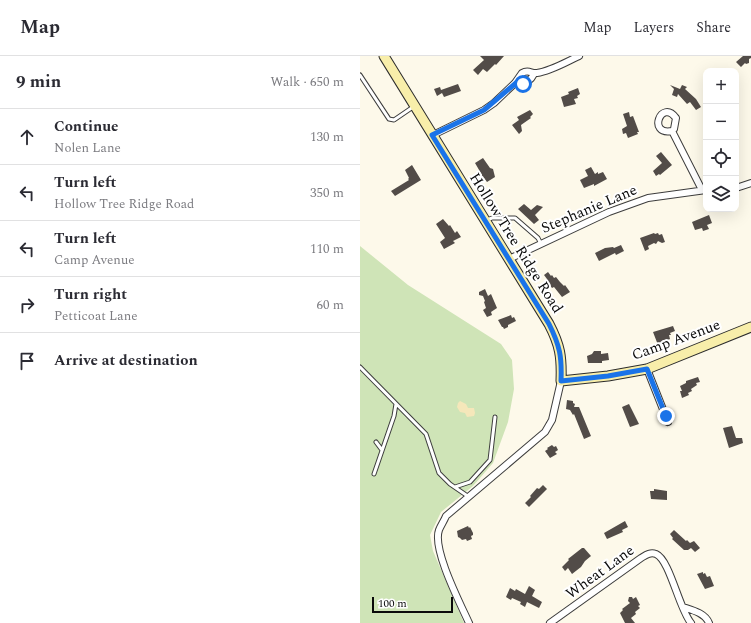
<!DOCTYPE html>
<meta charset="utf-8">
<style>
:root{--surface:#fff;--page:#f7f7f7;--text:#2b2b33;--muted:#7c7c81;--line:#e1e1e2}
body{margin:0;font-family:Spectral,serif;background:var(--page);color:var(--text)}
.controls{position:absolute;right:12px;top:12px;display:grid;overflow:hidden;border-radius:8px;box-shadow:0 4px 16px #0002}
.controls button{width:36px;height:36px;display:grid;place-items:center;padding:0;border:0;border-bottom:1px solid var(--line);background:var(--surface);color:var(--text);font:20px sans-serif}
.scale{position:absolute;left:12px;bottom:10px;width:81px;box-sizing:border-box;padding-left:4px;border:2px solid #0a0a0a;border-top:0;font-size:11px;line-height:14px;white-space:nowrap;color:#0a0a0a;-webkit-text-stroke:3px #fff;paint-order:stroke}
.stop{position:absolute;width:12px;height:12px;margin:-9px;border:3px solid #1a73e8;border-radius:50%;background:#fff}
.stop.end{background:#1a73e8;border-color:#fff;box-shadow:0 1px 4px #0008}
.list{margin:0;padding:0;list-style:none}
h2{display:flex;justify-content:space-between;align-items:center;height:52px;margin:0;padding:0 16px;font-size:17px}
h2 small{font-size:13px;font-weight:400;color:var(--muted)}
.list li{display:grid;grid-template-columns:26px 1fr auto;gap:12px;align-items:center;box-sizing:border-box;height:56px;padding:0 16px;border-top:1px solid var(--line)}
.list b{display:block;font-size:15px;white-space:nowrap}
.list p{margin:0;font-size:13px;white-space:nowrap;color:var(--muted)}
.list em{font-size:13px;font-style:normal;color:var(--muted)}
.icon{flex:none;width:22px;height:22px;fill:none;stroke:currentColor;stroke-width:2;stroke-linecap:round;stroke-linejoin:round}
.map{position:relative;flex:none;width:391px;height:567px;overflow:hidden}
header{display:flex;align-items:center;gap:24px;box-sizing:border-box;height:56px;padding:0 20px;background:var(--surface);border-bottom:1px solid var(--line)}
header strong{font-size:19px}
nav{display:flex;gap:22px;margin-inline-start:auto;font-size:14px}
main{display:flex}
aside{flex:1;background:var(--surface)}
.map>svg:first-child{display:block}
</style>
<header>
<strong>Map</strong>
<nav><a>Map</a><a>Layers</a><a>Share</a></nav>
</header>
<main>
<aside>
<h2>9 min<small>Walk · 650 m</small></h2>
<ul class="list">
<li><svg class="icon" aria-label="ahead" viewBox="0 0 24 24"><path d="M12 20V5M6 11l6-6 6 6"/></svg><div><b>Continue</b><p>Nolen Lane</p></div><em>130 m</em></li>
<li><svg class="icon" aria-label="left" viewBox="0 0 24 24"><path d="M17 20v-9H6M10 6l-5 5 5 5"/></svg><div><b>Turn left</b><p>Hollow Tree Ridge Road</p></div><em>350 m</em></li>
<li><svg class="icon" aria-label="left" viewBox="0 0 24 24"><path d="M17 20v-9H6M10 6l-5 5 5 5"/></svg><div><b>Turn left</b><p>Camp Avenue</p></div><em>110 m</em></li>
<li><svg class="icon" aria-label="right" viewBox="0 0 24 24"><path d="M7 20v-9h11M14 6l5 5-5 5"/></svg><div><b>Turn right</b><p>Petticoat Lane</p></div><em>60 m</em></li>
<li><svg class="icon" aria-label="arrive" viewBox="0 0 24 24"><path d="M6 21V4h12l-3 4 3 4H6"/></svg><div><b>Arrive at destination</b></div></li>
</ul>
</aside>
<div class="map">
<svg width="391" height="567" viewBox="0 0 391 567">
<rect width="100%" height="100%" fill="#fdf9ea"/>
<path fill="#cfe4b7" d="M0,190L48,229L141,288L152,304L154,333L148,366L133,407L113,430L81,456L70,479L73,495L104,567H0Z"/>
<path fill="#f5e7ba" d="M100,345L106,348L108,352H114L115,357L114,360L107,361L105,357L100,356L97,351L98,347Z"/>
<path fill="#524c48" d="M120,0H144L136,9L135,8L127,16L123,13L118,19L113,14L124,4Z
M383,0H391V2L389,3V7L386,8L385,7L381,11L376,6Z
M98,28L101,35L84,41L82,37L77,40L74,33L80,31L81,34Z
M310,29L320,33L322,29L327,31L325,33L336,43L341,51L336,54L330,46L327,48L318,38L317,41L312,39L314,33Z
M218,32L220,38L217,40L218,42L214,43L216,48L204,51L201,41L209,38L208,36Z
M170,54L173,58L170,61L171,62L161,69L162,75L159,78L152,69L159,64L157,61Z
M269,56L270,61L273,60L279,76H277L278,78L268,82L266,77L263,78L262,73L267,70L263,58Z
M301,96L312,109L300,119L299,118L296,120L293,115L302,107L296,100Z
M123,102L130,112L133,113L135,121L127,126L124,122L123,123L121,119H122L115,107Z
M52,109L61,124L35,140L31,135L49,124L48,123L49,122L45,114Z
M231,111L235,118L238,116V118L243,116L247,123L234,130V128L224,132L220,124L228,120L225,114Z
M164,148L171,154L177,149L183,151L175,159L179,164L174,168L158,153Z
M349,159L352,167L347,169L349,173L343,175L342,172L335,174L332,166Z
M83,163L89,170L90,169L95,177L97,175L101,181L93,185L95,187L84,193L80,186L85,182L76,168Z
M294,177L295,178L298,177L299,179L302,178L305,186L302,187L298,185L296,188L294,187L288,190L289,193L285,195L280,182Z
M261,189L264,195L256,199L255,197L239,205L235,197L245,192L253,191L254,192Z
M188,216L191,220L192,219L194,222L196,221L200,226L204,230L205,229L210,236L202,241L194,231L192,232L186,224L187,223L184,219Z
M125,233L128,240L131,238L137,252L131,256L132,259L127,261L123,254L126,252L124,246L125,245L123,240L119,239V236Z
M151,259L152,262L154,261L156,265L148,269V271L144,273L143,271H142L138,264Z
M313,270L315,275L310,277L311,279H309L310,283L298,289L293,276Z
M234,295H241V298L248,297L249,304L242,305V307H228L227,300L232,298Z
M338,321L340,326L336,327L337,329L331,333L332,335L328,337L329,339L322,342L320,335H322L320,330L326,327V325Z
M207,344L213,345V347L215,348L214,351H219L231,380L224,383L214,358L213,359L210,354L206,353Z
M269,348L279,368L270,371L262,351Z
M372,370L376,382H382L383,387L369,392L363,372Z
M192,389L194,391L196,390L198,394L195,396L197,398L190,402L185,395L188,393L187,392Z
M183,429L187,433L169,451L165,447L171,441L170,440L177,432L179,433Z
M294,433L307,435V444L291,443L290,435H294Z
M265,465L268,471L262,474L263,476L247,483L244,477Z
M108,470L109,472L110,471L113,477V479L111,480L112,483L107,485L106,483L102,484L100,482L98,481L97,475Z
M314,474L326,485L327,484L330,487L334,485L340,492L335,496L331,492L328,494H324L312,483L313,482L310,478Z
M222,492H224L231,500L225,505L221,511L212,518L208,512L205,515L202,511L209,504L208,503Z
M343,516V518L345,517L347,521L350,520L354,530L345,533L337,518Z
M169,530L175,534L172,540L182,546L179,552L167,546L165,551L160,548L161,546L152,542L151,544L146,541L150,532L155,535L156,533L165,538Z
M269,541H272L273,543L276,541L280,549L278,550L280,552L275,556L276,558L271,562L275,567H265L260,557L263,554L262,553L270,547L268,545Z"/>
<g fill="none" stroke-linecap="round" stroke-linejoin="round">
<defs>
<path id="lane" d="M0,19L29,63L34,64L53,51
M127,164L132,162H155L178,182L181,188
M0,311L66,378L79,417L90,428L109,441
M16,386L22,394
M14,418L34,360L36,348
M95,431L110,426L130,404L135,361"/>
<path id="street" d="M155,27C164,29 170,26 174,18
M312,75L314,73L316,62C301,42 287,80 312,75L342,134
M73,79L124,54L134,47L155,27L162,17C169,13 171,18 177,17C191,15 206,6 219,0
M376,132L391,127
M149,203L249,156L288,142L346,134
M287,313L308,366
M323,551C332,554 345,557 349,567
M109,567C100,547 72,493 79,474C81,469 84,465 86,460L185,376L192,364L201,325
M190,567L281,502C286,499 290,496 296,498C310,504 319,553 331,567"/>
<path id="secondary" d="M24,0L189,268C200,289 202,301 201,325L248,320L287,313L391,271"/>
</defs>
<use href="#lane" stroke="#3d3d3d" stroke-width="5"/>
<use href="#street" stroke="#3d3d3d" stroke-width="8"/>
<use href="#secondary" stroke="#2c2c2c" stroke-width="11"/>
<use href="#lane" stroke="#fff" stroke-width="3"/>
<use href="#street" stroke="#fff" stroke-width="6"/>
<use href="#secondary" stroke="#f8eeaa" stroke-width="9"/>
</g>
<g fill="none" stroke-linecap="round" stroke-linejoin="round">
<path stroke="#1a73e8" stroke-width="5" d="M163,28L156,27L124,54L72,79L189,268C200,290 202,301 201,325L248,320L287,313L306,360"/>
</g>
<g text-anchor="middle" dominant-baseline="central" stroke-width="4" stroke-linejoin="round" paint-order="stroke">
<g font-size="15" fill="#0a0a0a" stroke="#fff">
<text transform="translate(229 153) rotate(-23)">Stephanie Lane</text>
<text transform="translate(156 187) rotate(58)">Hollow Tree Ridge Road</text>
<text transform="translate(316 284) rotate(-20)">Camp Avenue</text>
<text transform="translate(240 516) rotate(-36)">Wheat Lane</text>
</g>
</g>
</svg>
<div class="controls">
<button>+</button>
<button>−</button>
<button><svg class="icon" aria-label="locate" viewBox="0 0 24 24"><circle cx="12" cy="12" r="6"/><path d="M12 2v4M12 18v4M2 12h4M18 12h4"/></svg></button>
<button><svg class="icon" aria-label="layers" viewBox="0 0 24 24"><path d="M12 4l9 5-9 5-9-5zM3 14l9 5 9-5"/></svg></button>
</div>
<div class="scale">100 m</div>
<div class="stop" style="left:163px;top:28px"></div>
<div class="stop end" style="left:306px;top:360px"></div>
</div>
</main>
